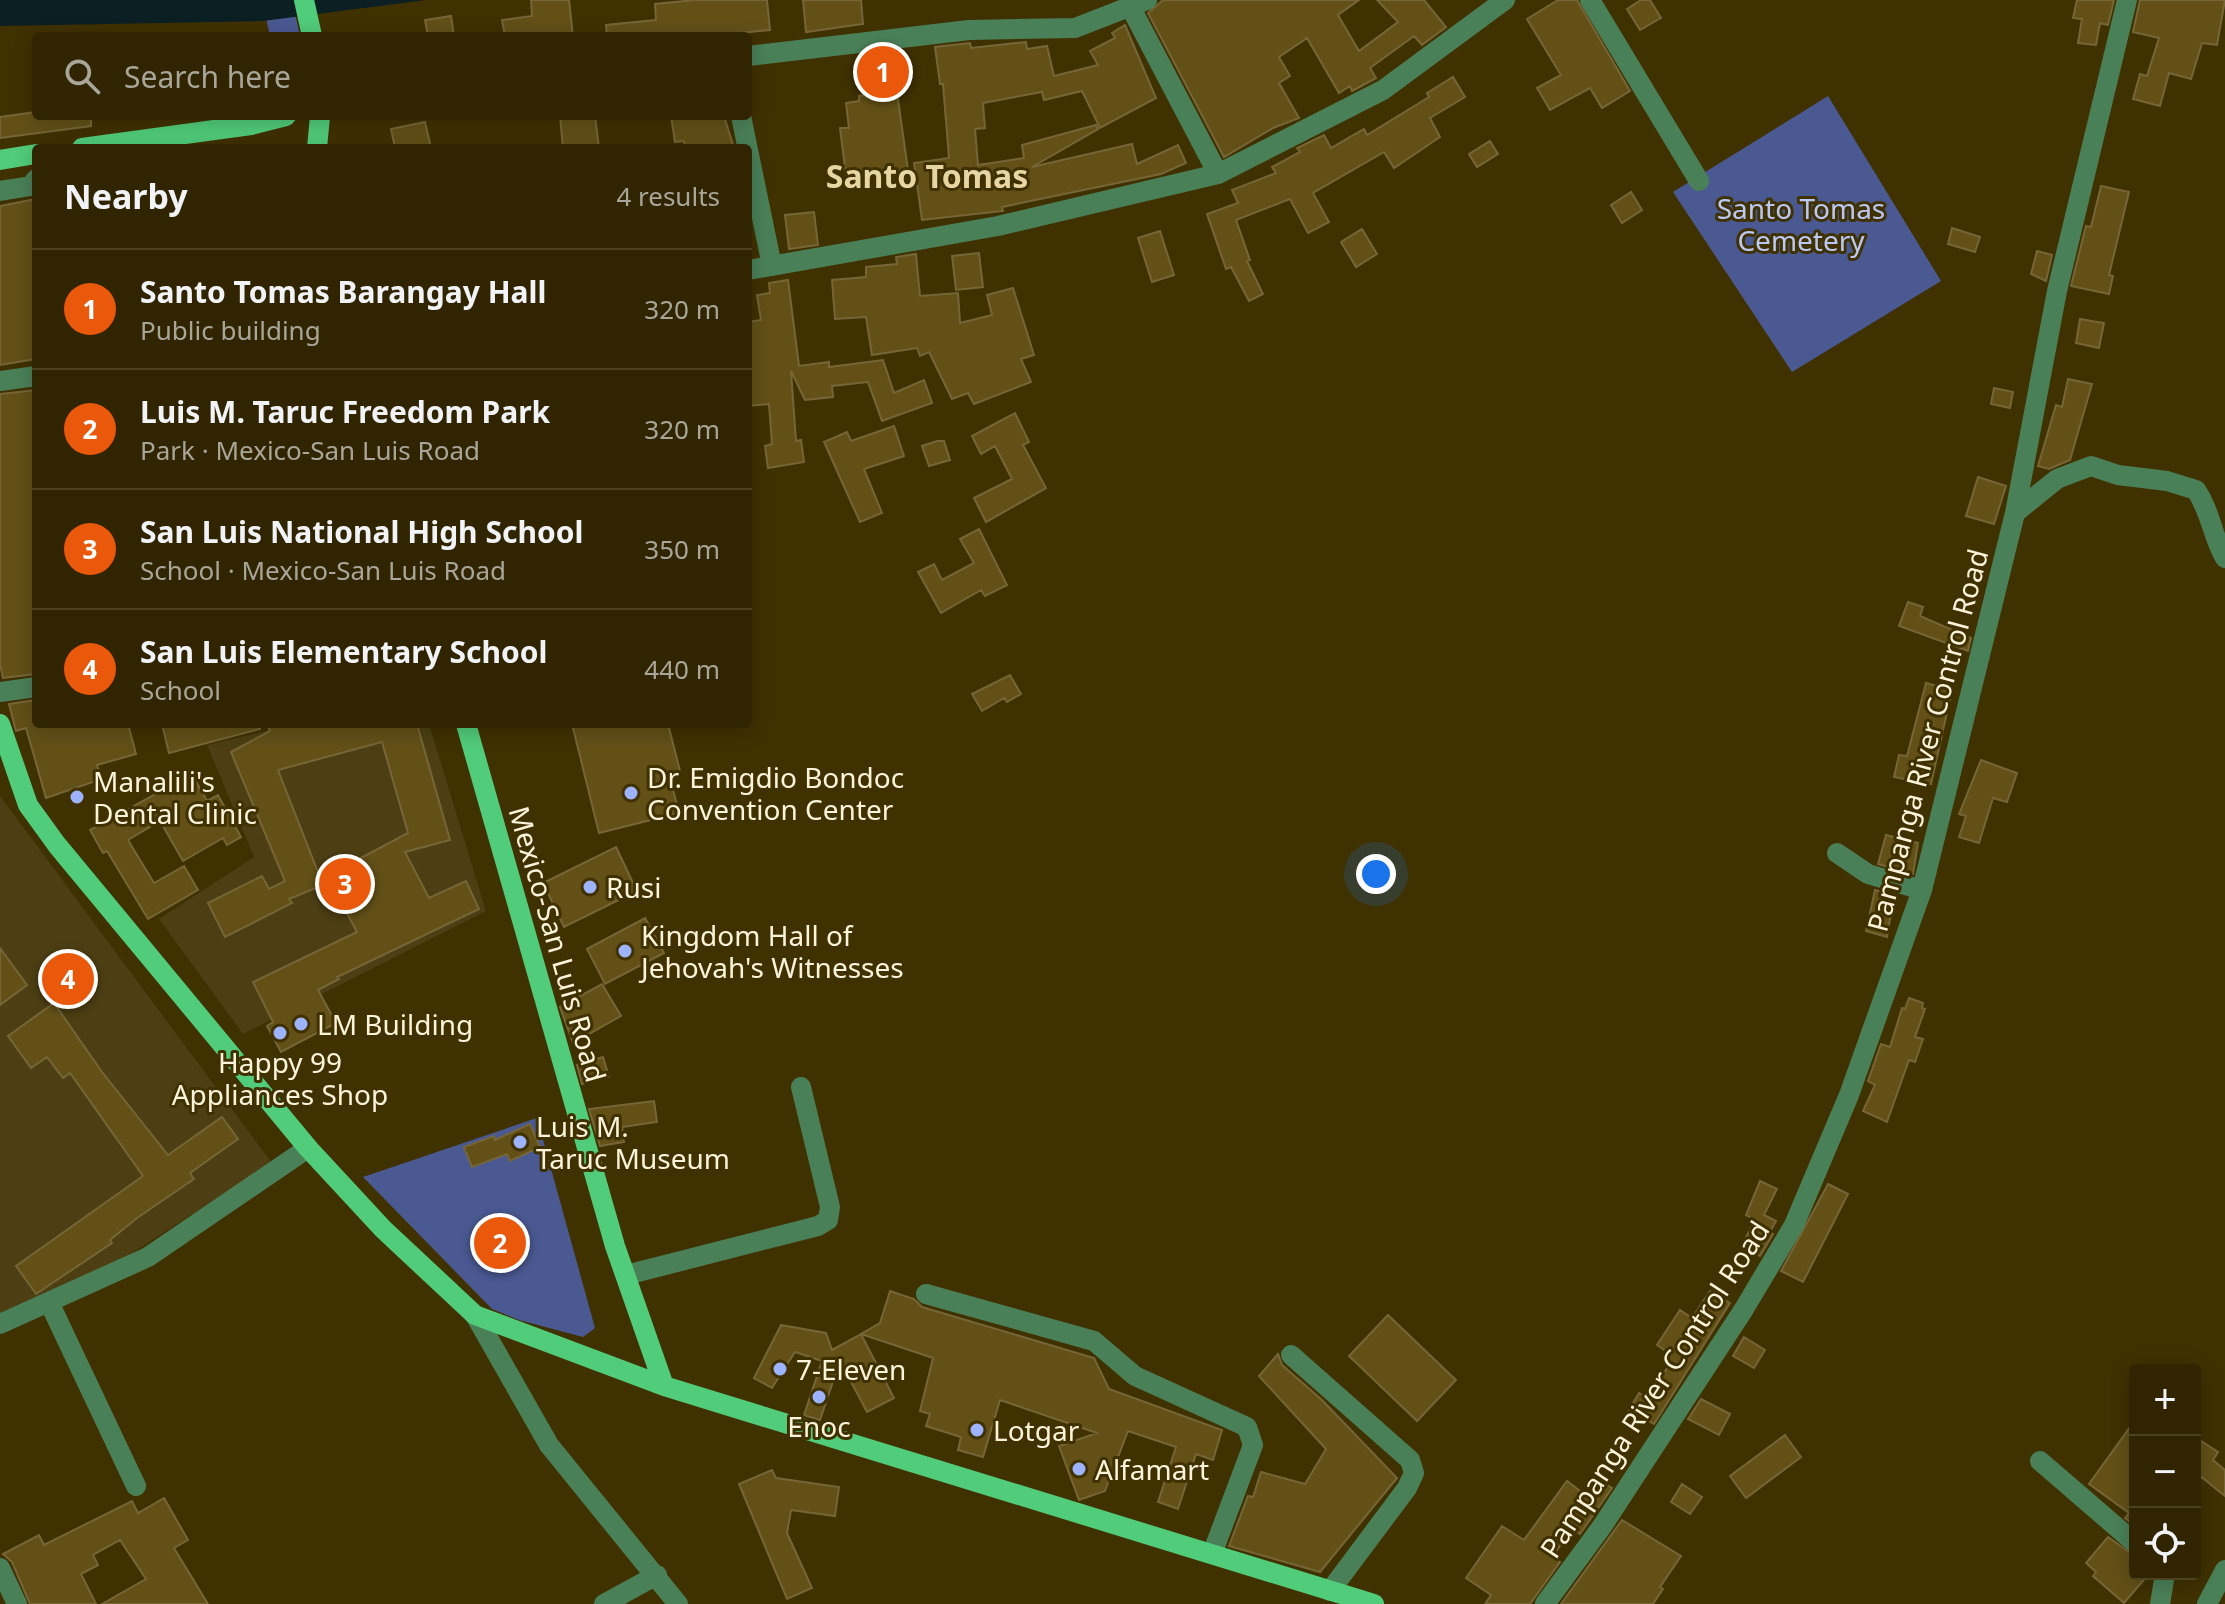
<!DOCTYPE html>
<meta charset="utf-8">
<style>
:root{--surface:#302500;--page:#3c310f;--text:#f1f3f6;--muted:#a8a599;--line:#4b4222;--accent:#ea580c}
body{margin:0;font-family:"Noto Sans",sans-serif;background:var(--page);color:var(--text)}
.controls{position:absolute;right:24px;bottom:24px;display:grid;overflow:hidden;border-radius:8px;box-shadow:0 4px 20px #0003}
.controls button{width:72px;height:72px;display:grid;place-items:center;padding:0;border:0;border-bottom:2px solid var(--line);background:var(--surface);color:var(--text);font:40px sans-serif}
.you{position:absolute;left:1376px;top:874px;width:28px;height:28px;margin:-20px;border:6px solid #fff;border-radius:50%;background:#1a73e8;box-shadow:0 0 0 12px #1a73e833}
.badge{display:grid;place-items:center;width:52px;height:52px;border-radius:50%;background:var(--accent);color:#fff;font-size:26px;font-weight:700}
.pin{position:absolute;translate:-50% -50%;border:4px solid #fff;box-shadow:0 2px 8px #0006}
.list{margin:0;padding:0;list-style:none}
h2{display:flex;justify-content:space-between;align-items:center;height:104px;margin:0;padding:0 32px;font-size:34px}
h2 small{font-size:26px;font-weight:400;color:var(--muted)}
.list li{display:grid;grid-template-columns:52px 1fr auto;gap:24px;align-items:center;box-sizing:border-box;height:120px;padding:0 32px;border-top:2px solid var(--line)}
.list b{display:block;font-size:30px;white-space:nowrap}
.list p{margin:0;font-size:26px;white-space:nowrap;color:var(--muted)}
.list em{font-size:26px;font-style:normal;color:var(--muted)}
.icon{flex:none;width:44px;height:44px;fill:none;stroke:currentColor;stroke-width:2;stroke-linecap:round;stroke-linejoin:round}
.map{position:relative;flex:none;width:2225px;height:1604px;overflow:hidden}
.search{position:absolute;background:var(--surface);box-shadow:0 4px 20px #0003;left:32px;top:32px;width:720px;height:88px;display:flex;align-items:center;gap:20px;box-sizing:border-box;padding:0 28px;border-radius:8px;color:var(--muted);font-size:30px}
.panel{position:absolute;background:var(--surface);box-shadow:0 4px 20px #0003;left:32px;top:144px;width:720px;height:584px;border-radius:8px}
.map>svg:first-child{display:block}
</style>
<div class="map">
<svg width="2225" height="1604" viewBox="0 0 2225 1604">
<rect width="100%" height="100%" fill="#403100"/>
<path fill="#4d3f13" d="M296,724H429L486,911L243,1034L159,919L254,857L207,745Z
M0,796L272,1163L127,1256L0,1313Z"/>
<path fill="#4a5992" d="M262,0H292L300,36H270Z
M1828,96L1941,281L1792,372L1673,192Z
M537,1118L595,1328L583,1337L519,1320L492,1309L363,1177Z"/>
<path fill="#0c1f22" d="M0,0H426L263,21L0,26Z"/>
<path fill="#625017" stroke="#766637" stroke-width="2" d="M531,0H569L573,36H505L502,20L532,16Z
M695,0H767L770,30L710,36H607L606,25L656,20L655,4Z
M803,0H861L863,24L806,32Z
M1163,0H1359L1338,15L1359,51L1398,22L1377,0H1424L1446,27L1422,45L1414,36L1370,68L1376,78L1352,91L1350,86L1339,93L1307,38L1279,57L1290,76L1279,83L1299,118L1273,128L1224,157L1148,13Z
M1558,0H1577L1630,91L1602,108L1590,88L1550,110L1537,88L1561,75L1527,19Z
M1641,0H1650L1661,18L1640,30L1627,9Z
M2077,0H2114L2108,25L2100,23L2096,45L2078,43L2082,19L2073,18Z
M2140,0H2225L2217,45L2202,43L2191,79L2169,73L2160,106L2133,99L2140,74L2147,76L2159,38L2133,32Z
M451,16L454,36H428L425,20Z
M1125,25L1156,98L1100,128L1082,91L1044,100L1042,92L983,103L985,128L975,129L978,165L1024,158L1022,145L1096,125L1098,129L1032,167L1132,144L1137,164L1178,145L1186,163L1161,174L1002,207L1003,211L922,220L914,163L949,158L943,84H940L935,47L970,43L971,48L1026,42L1027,49L1047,46L1054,76L1098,65L1090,51L1115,38L1112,33Z
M892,57L908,170L846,176L840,128H849L846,103L859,101V96L874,94L871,59Z
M1453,77L1465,97L1430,118L1440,137L1394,168L1384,152L1313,193L1329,222L1308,233L1290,199L1236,220L1250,260L1247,261L1263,294L1249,301L1231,267L1226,269L1207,214L1238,203L1232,190L1276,173L1272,167L1300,152L1297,148L1324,135L1331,148L1364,129L1367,135L1429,97L1427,93Z
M36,112V116H91V126L0,138V117Z
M560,116H595L599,148H563Z
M671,116H724L734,148H685L684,141L675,142Z
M425,122L431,148H395L391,129Z
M1490,141L1498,154L1477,167L1469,154Z
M2101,186L2129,192L2109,275L2113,276L2109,294L2071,286L2086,226L2091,227Z
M1631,192L1642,210L1622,223L1611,205Z
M36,199V359L0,365V206Z
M814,212L818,245L789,249L785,215Z
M1952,228L1980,237L1975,252L1948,244Z
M1362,229L1377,254L1356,267L1341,242Z
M1160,231L1174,275L1152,282L1138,238Z
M2037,251L2052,255L2046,281L2031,274Z
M979,253L983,287L956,290L952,256Z
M916,254L920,296L958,293L960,323L992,315L987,295L1013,288L1034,355L1021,359L1031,382L974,404L968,393L952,399L929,352L920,356L917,348L872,355L866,317L835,319L832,280L866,277V267L897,264L896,257Z
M788,280L799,366L829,362V367L883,360L894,393L924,380L932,403L882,421L868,382L832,386L833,397L805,400L791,371L796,441L801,440L804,462L768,468L765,446L772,444L769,404L748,406V322L761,320L757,295L770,293L769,283Z
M2080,319L2104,323L2099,348L2076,343Z
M2068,379L2092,384L2070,460L2049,469L2038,466L2056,405L2062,407Z
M1994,388L2013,392L2010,408L1991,404Z
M36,390V674L3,678L0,664V394Z
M1015,413L1029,442L1023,445L1046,488L986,522L974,498L1012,479L995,446L981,454L972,436Z
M894,426L904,456L864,469L882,513L860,522L824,442L847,432L851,441Z
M937,441H944L950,460L929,466L922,446Z
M1978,477L2006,486L1994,524L1966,516Z
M979,529L1007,585L985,596L981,590L941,613L918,572L934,564L942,580L974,563L960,539Z
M1908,602L1923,607L1920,616L1971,638L1968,651L1899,626Z
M1010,675L1021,694L1007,702L1004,698L982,711L972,694Z
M1926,683L1952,690L1931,784L1894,777L1899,755L1907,756Z
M36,700V724H128L136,754L97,765L102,779L46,798L26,728L16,731L9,704Z
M162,724H260V729L169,753Z
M267,724H417L450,840L405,852L429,898L466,881L479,909L337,977L339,979L318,990L336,1023L281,1052L267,1026L273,1022L253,982L357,932L327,876L408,833L382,742L278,770L323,885L289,899L292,903L225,937L208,903L262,876L269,889L285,881L231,752L270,731Z
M572,724H668L680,771L669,774L679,813L599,833Z
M1981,760L2017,773L2007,802L1993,798L1979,843L1959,837L1966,816L1959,814Z
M192,774L207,801L218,795L241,837L227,845L223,838L183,861L160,821L128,840L154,883L184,866L198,890L148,919L107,851L103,853L90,830Z
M1886,835L1918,843L1913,874L1878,864Z
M616,847L637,891L564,927L543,883Z
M1875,890L1894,895L1887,937L1866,931Z
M645,918L664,953L605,984L587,949Z
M0,948L27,985L0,1005Z
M602,984L621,1016L573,1043L560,1007Z
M1909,998L1923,1003L1922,1008L1925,1009L1915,1037L1923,1039L1915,1062L1909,1060L1887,1122L1863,1111L1875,1085L1868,1081L1881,1044L1890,1047L1902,1008L1905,1009Z
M54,1003L102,1072L168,1155L222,1117L238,1139L190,1173L194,1179L137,1218L110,1240L112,1243L36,1294L16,1266L143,1176L70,1073L63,1078L47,1057L31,1068L8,1036Z
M603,1057L609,1077L582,1084L577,1065Z
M654,1101L657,1122L622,1127L624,1142L600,1146L589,1109Z
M530,1124L540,1147L510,1161L507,1154L472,1167L464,1147L494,1136L495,1140Z
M1760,1181L1777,1189L1764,1215L1776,1221L1770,1232L1773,1234L1760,1256L1741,1247L1755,1220L1746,1215Z
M1828,1184L1848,1194L1803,1282L1781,1271Z
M890,1291L914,1299L922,1307L1094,1358L1109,1389L1222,1430L1213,1460L1196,1454L1178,1509L1158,1502L1176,1447L1128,1431L1105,1491L1079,1500L1059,1446L1097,1433L1000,1400L983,1457L958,1450L961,1437L926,1426L930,1414L920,1411L933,1358L861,1334L880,1323Z
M1710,1291L1730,1303L1654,1424L1629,1410L1639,1393L1648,1398L1669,1365L1665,1362L1670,1354L1657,1345L1680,1310L1692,1318Z
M1388,1315L1456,1380L1417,1421L1349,1356Z
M781,1325L826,1333L832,1350L861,1334L894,1398L867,1412L840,1361L820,1420L804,1415L822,1361L795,1352L772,1388L754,1378Z
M1744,1337L1765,1350L1754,1368L1733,1356Z
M1278,1354L1282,1365L1322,1400L1397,1478L1320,1572L1229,1546L1248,1496L1253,1497L1261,1472L1305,1484L1326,1449L1259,1376Z
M1701,1399L1730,1414L1719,1435L1688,1419Z
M2135,1420V1526L2125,1518L2129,1513L2089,1484Z
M1785,1435L1801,1457L1746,1498L1730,1476Z
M2195,1437L2218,1452L2213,1460L2225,1470V1496L2195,1472Z
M772,1470L776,1478L839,1487L835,1516L791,1510L787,1533L812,1588L787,1599L739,1484Z
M1599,1480L1612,1488L1580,1534L1572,1529L1552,1557L1560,1562L1530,1604H1485L1491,1595L1466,1578L1502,1526L1524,1540L1567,1481L1588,1497Z
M1682,1484L1702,1497L1690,1514L1671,1502Z
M164,1498L188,1540L174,1548L208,1604H102L146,1579L120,1540L93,1555L98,1565L81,1574L96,1604H30L12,1562L3,1554L39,1535L44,1545L132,1501L138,1513Z
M1622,1520L1681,1556L1660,1587L1663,1589L1653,1604H1561Z
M2108,1537L2135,1556V1574H2149L2124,1603L2093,1576L2096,1572L2086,1563Z"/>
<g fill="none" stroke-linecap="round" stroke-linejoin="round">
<path stroke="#4a8058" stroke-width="20" d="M1590,0L1699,181
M1131,8L1218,174
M748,56L969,30L1075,28L1147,0
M741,116L772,266
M0,191L31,186L36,179
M748,270L998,226L1218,174L1383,90L1505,0
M0,381L36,376
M2015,513L2057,479L2091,466L2118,475L2167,481L2196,490C2211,512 2212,536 2225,558
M0,692L36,687
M1837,853L1868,874L1922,890
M626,1275L818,1226L828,1220L830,1207L801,1087
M926,1294L1094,1341L1135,1376L1247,1427L1253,1445L1212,1554
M49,1302L136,1486
M475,1315L549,1445L678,1604
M0,1324L148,1257L308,1148
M1291,1355L1410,1460L1414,1473L1407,1488L1330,1591
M2040,1461L2135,1543
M0,1568L17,1604
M604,1604L657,1575
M1545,1604L1603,1525L1744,1309L1794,1225L1849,1095L1922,890L2015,513L2057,291L2127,0
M2160,1604L2165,1574
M2207,1604L2225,1570"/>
<path stroke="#51cc7a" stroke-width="20" d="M304,0L312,36
M82,148L251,125L286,116
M317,148L320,116
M0,160L36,154
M0,724L28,805L57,845L308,1148L383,1229L475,1315L664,1386
M466,724L615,1246L664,1386L1374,1604"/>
</g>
<g fill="#9eb3fd" stroke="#403100" stroke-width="3">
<circle cx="631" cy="793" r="8"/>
<circle cx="77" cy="797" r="8"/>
<circle cx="590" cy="887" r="8"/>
<circle cx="625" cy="951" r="8"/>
<circle cx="301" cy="1024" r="8"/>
<circle cx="280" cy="1033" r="8"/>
<circle cx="520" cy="1142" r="8"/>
<circle cx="780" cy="1369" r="8"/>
<circle cx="819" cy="1397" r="8"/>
<circle cx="977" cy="1430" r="8"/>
<circle cx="1079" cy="1469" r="8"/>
</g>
<g text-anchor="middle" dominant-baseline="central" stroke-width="6" stroke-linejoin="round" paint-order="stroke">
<g font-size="28" fill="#bbc8f5" stroke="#403100">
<text x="1801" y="208">Santo Tomas<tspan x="1801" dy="32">Cemetery</tspan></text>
</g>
<g font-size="28" fill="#fbf3da" stroke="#403100">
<text transform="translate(1927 740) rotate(-75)">Pampanga River Control Road</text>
<text transform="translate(558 944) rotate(74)">Mexico-San Luis Road</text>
<text transform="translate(1654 1389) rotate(-57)">Pampanga River Control Road</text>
</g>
<g font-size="28" fill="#fbf3da" stroke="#403100" text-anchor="start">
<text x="647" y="777">Dr. Emigdio Bondoc<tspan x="647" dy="32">Convention Center</tspan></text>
<text x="93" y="781">Manalili's<tspan x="93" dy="32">Dental Clinic</tspan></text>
<text x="606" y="887">Rusi</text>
<text x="641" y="935">Kingdom Hall of<tspan x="641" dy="32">Jehovah's Witnesses</tspan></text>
<text x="317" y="1024">LM Building</text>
<text x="280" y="1062" text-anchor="middle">Happy 99<tspan x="280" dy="32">Appliances Shop</tspan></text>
<text x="536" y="1126">Luis M.<tspan x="536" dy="32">Taruc Museum</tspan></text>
<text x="796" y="1369">7-Eleven</text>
<text x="819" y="1426" text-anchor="middle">Enoc</text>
<text x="993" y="1430">Lotgar</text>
<text x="1095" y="1469">Alfamart</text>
</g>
<g font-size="32" font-weight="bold" fill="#e7d6a3" stroke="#403100">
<text x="927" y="175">Santo Tomas</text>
</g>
</g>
</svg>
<div class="controls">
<button>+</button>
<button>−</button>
<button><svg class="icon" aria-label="locate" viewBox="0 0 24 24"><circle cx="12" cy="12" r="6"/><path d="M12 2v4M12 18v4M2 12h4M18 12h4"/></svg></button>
</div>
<div class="you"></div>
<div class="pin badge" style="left:883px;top:72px">1</div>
<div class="pin badge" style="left:500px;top:1243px">2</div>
<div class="pin badge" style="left:345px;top:884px">3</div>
<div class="pin badge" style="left:68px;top:979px">4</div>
<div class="search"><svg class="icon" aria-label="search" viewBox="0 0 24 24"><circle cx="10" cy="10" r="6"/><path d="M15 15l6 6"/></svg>Search here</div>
<section class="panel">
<h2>Nearby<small>4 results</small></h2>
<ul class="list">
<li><span class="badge">1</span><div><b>Santo Tomas Barangay Hall</b><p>Public building</p></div><em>320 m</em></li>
<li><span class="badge">2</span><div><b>Luis M. Taruc Freedom Park</b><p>Park · Mexico-San Luis Road</p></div><em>320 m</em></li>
<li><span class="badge">3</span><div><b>San Luis National High School</b><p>School · Mexico-San Luis Road</p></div><em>350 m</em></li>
<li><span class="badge">4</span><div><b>San Luis Elementary School</b><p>School</p></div><em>440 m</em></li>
</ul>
</section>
</div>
